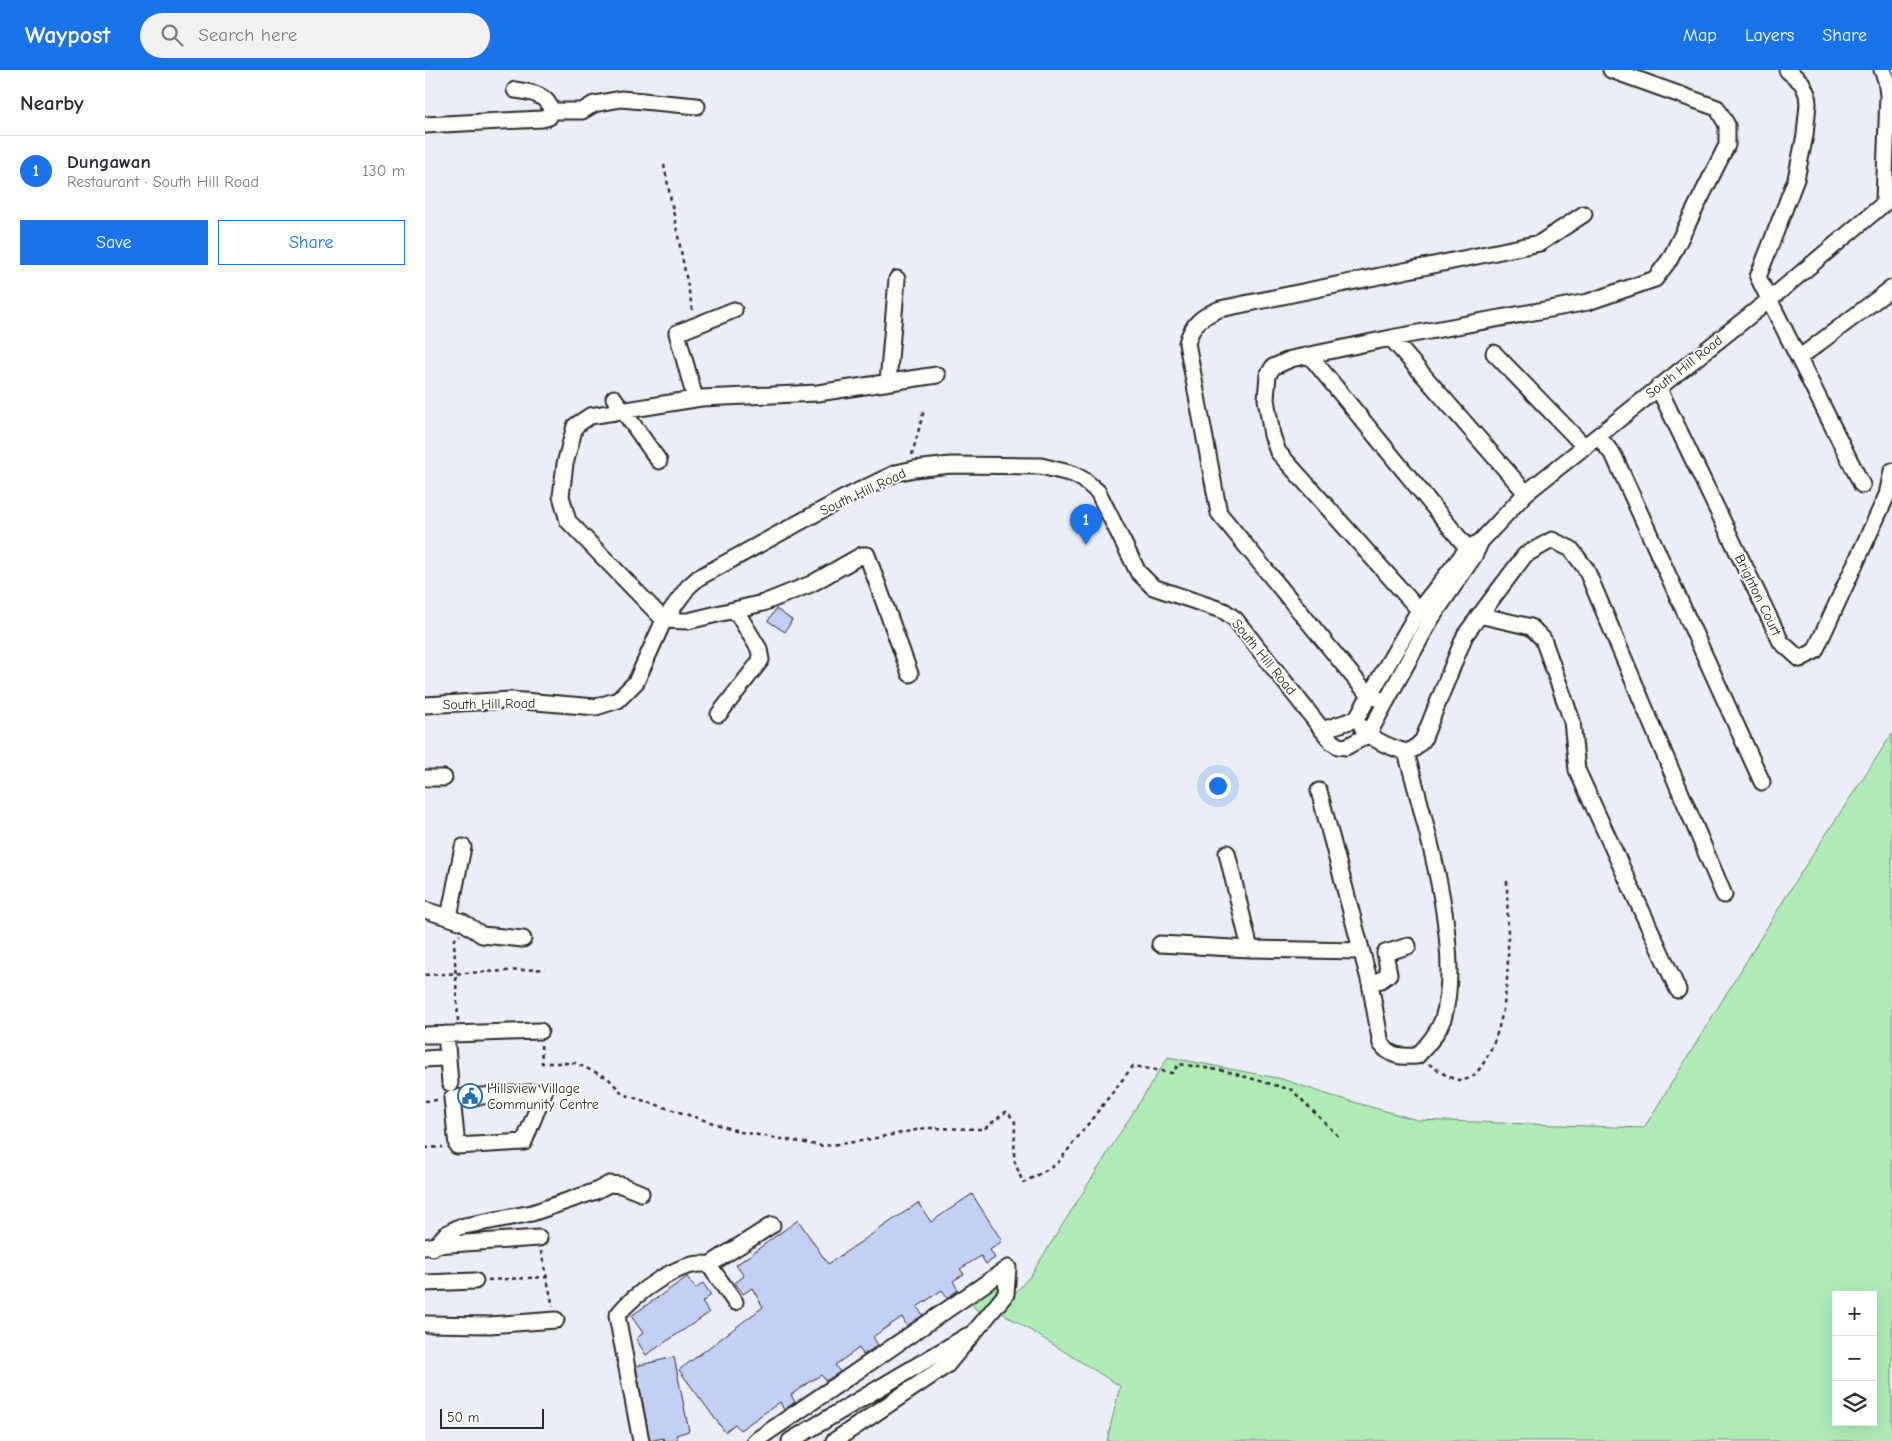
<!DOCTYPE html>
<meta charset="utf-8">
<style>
:root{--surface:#fff;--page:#f2f2f3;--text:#2b2b33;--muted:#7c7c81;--line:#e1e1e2;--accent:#1a73e8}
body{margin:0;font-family:"Comic Neue",sans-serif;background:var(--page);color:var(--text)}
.controls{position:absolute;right:15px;bottom:15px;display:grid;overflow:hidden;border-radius:0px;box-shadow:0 5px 20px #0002}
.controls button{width:45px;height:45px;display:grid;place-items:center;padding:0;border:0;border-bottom:1px solid var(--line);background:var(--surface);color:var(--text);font:25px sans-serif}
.scale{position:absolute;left:15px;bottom:12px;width:104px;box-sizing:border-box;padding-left:5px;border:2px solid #2b2b2b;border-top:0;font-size:14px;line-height:18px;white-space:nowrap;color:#2b2b2b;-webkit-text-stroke:4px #fdfcf7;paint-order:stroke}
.you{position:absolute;left:792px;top:715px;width:18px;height:18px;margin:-12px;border:4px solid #fff;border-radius:50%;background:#1a73e8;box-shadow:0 0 0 8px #1a73e833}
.badge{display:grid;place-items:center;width:32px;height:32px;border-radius:50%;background:var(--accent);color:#fff;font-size:16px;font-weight:700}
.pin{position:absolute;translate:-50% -41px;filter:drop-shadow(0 1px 2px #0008)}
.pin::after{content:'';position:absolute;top:26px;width:18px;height:15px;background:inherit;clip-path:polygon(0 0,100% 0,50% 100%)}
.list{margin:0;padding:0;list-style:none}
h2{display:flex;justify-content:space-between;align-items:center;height:65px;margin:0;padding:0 20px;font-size:21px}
h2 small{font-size:16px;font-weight:400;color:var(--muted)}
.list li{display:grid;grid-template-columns:32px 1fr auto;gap:15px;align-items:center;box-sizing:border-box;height:70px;padding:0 20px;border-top:1px solid var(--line)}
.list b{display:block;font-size:19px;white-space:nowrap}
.list p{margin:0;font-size:16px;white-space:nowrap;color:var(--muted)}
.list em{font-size:16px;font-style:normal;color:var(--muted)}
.actions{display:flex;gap:10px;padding:15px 20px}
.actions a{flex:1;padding:11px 0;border:1px solid var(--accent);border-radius:0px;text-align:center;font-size:18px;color:var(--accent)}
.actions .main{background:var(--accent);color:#fff}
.icon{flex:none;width:28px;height:28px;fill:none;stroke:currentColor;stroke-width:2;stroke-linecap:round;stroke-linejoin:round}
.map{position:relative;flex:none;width:1467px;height:1371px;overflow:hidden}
header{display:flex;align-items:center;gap:30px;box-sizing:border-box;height:70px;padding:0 25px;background:var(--accent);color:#fff}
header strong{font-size:24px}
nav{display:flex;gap:28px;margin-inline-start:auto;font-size:18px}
.search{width:350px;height:45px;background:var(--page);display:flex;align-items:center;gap:12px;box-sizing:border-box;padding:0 18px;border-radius:28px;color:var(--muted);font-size:19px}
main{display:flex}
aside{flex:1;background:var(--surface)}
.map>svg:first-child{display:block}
</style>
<header>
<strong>Waypost</strong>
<div class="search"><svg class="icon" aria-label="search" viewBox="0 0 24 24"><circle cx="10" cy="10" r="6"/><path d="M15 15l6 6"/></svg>Search here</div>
<nav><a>Map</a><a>Layers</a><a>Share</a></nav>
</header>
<main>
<aside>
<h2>Nearby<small></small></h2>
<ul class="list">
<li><span class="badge">1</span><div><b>Dungawan</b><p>Restaurant · South Hill Road</p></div><em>130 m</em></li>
</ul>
<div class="actions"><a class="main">Save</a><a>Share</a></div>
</aside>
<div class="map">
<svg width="1467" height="1371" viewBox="0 0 1467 1371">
<rect width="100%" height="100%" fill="#ebeef7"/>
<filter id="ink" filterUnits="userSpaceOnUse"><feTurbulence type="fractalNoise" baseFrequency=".02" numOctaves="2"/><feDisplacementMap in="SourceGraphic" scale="10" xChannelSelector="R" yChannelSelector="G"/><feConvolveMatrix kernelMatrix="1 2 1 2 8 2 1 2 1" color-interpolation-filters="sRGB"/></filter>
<g filter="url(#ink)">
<path fill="#adedb5" stroke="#6c8c70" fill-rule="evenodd" d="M1467,664V1371H682L695,1316L574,1241L606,1205L743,987L857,1009L904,1025L992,1050L1219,1058L1373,807ZM1411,1225H1448V1352H1411Z
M580,1210L554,1243L546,1233Z"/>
<path fill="#c2cff6" stroke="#2b2b2b" d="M351,539L367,550L360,562L343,551Z
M547,1124L577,1171L565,1180L570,1188L561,1194L556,1186L535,1199L539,1204L528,1211L533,1220L522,1228L517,1220L492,1237L498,1245L482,1256L477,1247L456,1261L448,1267L453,1275L438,1285L434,1278L410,1295L415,1302L401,1311L396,1305L384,1312L366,1325L370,1332L359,1340L355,1332L315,1360L310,1354L300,1362L254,1300L338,1237L327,1218L318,1224L310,1213L319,1206L311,1195L373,1150L403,1194L493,1133L506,1152Z
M262,1207L271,1219L278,1213L286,1225L277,1232L284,1243L221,1285L211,1269L218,1263L206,1246Z
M249,1287L264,1361L251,1365L253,1371H239L238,1368L225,1371L211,1296Z"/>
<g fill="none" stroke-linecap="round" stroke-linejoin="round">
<defs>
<path id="minor" d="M1362,0L1377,13L1382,24L1383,34L1380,65L1371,109L1333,207L1437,415
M1457,0L1461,10L1463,25L1459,131
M126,41H157L169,34L196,29L272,36
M0,55L117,49L124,47L126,41C123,24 105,22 90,20
M966,268L1101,423
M1069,283L1160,377
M885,286L1048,485
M1374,288L1467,218
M463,312L472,209
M1233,317L1356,572L1375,589L1390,581L1462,425L1467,401
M189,328L234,391
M270,328L252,263L309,240
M1173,366L1189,386L1337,712
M1054,545L1106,557L1118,569L1147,651L1152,700L1253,920
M1006,549L994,540L853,382L847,365L841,329L843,305L848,297L866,289L966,268L1163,232L1230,209L1245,189L1302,75V55L1292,38L1186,0
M485,604L442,485H437L386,514L338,533L263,551L239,550L143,451L136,426L140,394L150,356L165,346L276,328L393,323L512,305
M960,632L945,625L936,616L794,443L762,273C767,254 777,246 795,239L1115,173L1159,144
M0,635L86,630L171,637L193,630L211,612L239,550L263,517L273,508L419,428L471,403L489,399L526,395L616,396L648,404L659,410L673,422L713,502L728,517L799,541L810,549L907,672L913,676L921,677L943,665L1006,549L1049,486L1056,471
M294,644L336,590L334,579L311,541
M897,660L931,649L994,540L1043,478L1056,471L1101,423L1343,231L1467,127
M981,682L989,679L998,670L1040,565L1100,485L1127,470L1146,479L1161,499L1299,825
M0,708H19
M894,721L945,913L956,974C966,987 976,987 992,986C1002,976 1013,963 1018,949C1039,879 1000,752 981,682C965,677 948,671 937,657
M802,783L825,879
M0,840L38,852L57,865L98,869
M24,847L38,777
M735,874L825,879L935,881
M945,913L956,910L964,904L960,883L983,876
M21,964L25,1013
M0,965L115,961
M0,989L16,988
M119,1022L99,1072L32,1076L27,1028Z
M0,1177L11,1175L21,1164L34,1157L107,1143L171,1121L184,1114L196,1115L216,1123
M8,1178L11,1175L114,1168
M284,1195L347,1155
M0,1213L50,1211
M0,1254L65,1255L131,1250
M216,1371L192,1246C207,1225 257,1188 284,1195L310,1232
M330,1371L583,1198
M365,1371L542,1266
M409,1371L522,1295L581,1224L583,1198"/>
</defs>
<use href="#minor" stroke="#2b2b2b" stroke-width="19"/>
<path stroke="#2b2b2b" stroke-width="2.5" stroke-dasharray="4 4" stroke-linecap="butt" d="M239,95L268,242
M487,385L499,340
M0,905L120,899
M33,951L29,870L35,865
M116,975L117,993H150L183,1008L198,1024L316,1062L398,1076L436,1071L501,1058L559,1059L582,1041L590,1052L589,1090L598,1113L632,1094L708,996L747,1003L754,994L800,1001L867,1020L916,1069
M1004,994C1012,999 1024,1009 1034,1010C1048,1011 1056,998 1062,987C1090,933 1082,869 1082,810
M0,1031L13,1030
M0,1078L18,1077
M116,1181L128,1237
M63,1210L122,1207"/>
<use href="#minor" stroke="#fdfcf7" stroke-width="15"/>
</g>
</g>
<defs>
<symbol id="civic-ring" viewBox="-11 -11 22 22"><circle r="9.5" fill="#fdfcf7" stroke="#1f6fb2" stroke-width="1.5"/><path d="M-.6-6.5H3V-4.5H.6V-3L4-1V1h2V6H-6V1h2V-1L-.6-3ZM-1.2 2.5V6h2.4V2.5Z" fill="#1f6fb2"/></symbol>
</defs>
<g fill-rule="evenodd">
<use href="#civic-ring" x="31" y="1012" width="28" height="28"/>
</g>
<g text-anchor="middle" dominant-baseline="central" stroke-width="4" stroke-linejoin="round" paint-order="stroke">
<g font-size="14" fill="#2b2b2b" stroke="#fdfcf7">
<text transform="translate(1259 297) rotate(-38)">South Hill Road</text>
<text transform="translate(438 422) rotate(-25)">South Hill Road</text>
<text transform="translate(1333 525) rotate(64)">Brighton Court</text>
<text transform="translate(839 587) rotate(51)">South Hill Road</text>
<text transform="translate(64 634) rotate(-1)">South Hill Road</text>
</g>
<g font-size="14" fill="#2b2b2b" stroke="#fdfcf7" text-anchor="start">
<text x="62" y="1018">Hillsview Village<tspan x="62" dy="16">Community Centre</tspan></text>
</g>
</g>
</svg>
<div class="controls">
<button>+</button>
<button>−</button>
<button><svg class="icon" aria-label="layers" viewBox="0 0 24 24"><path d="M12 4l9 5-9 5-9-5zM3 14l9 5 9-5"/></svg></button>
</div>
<div class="scale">50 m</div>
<div class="you"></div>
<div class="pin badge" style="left:661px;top:475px">1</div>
</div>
</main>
